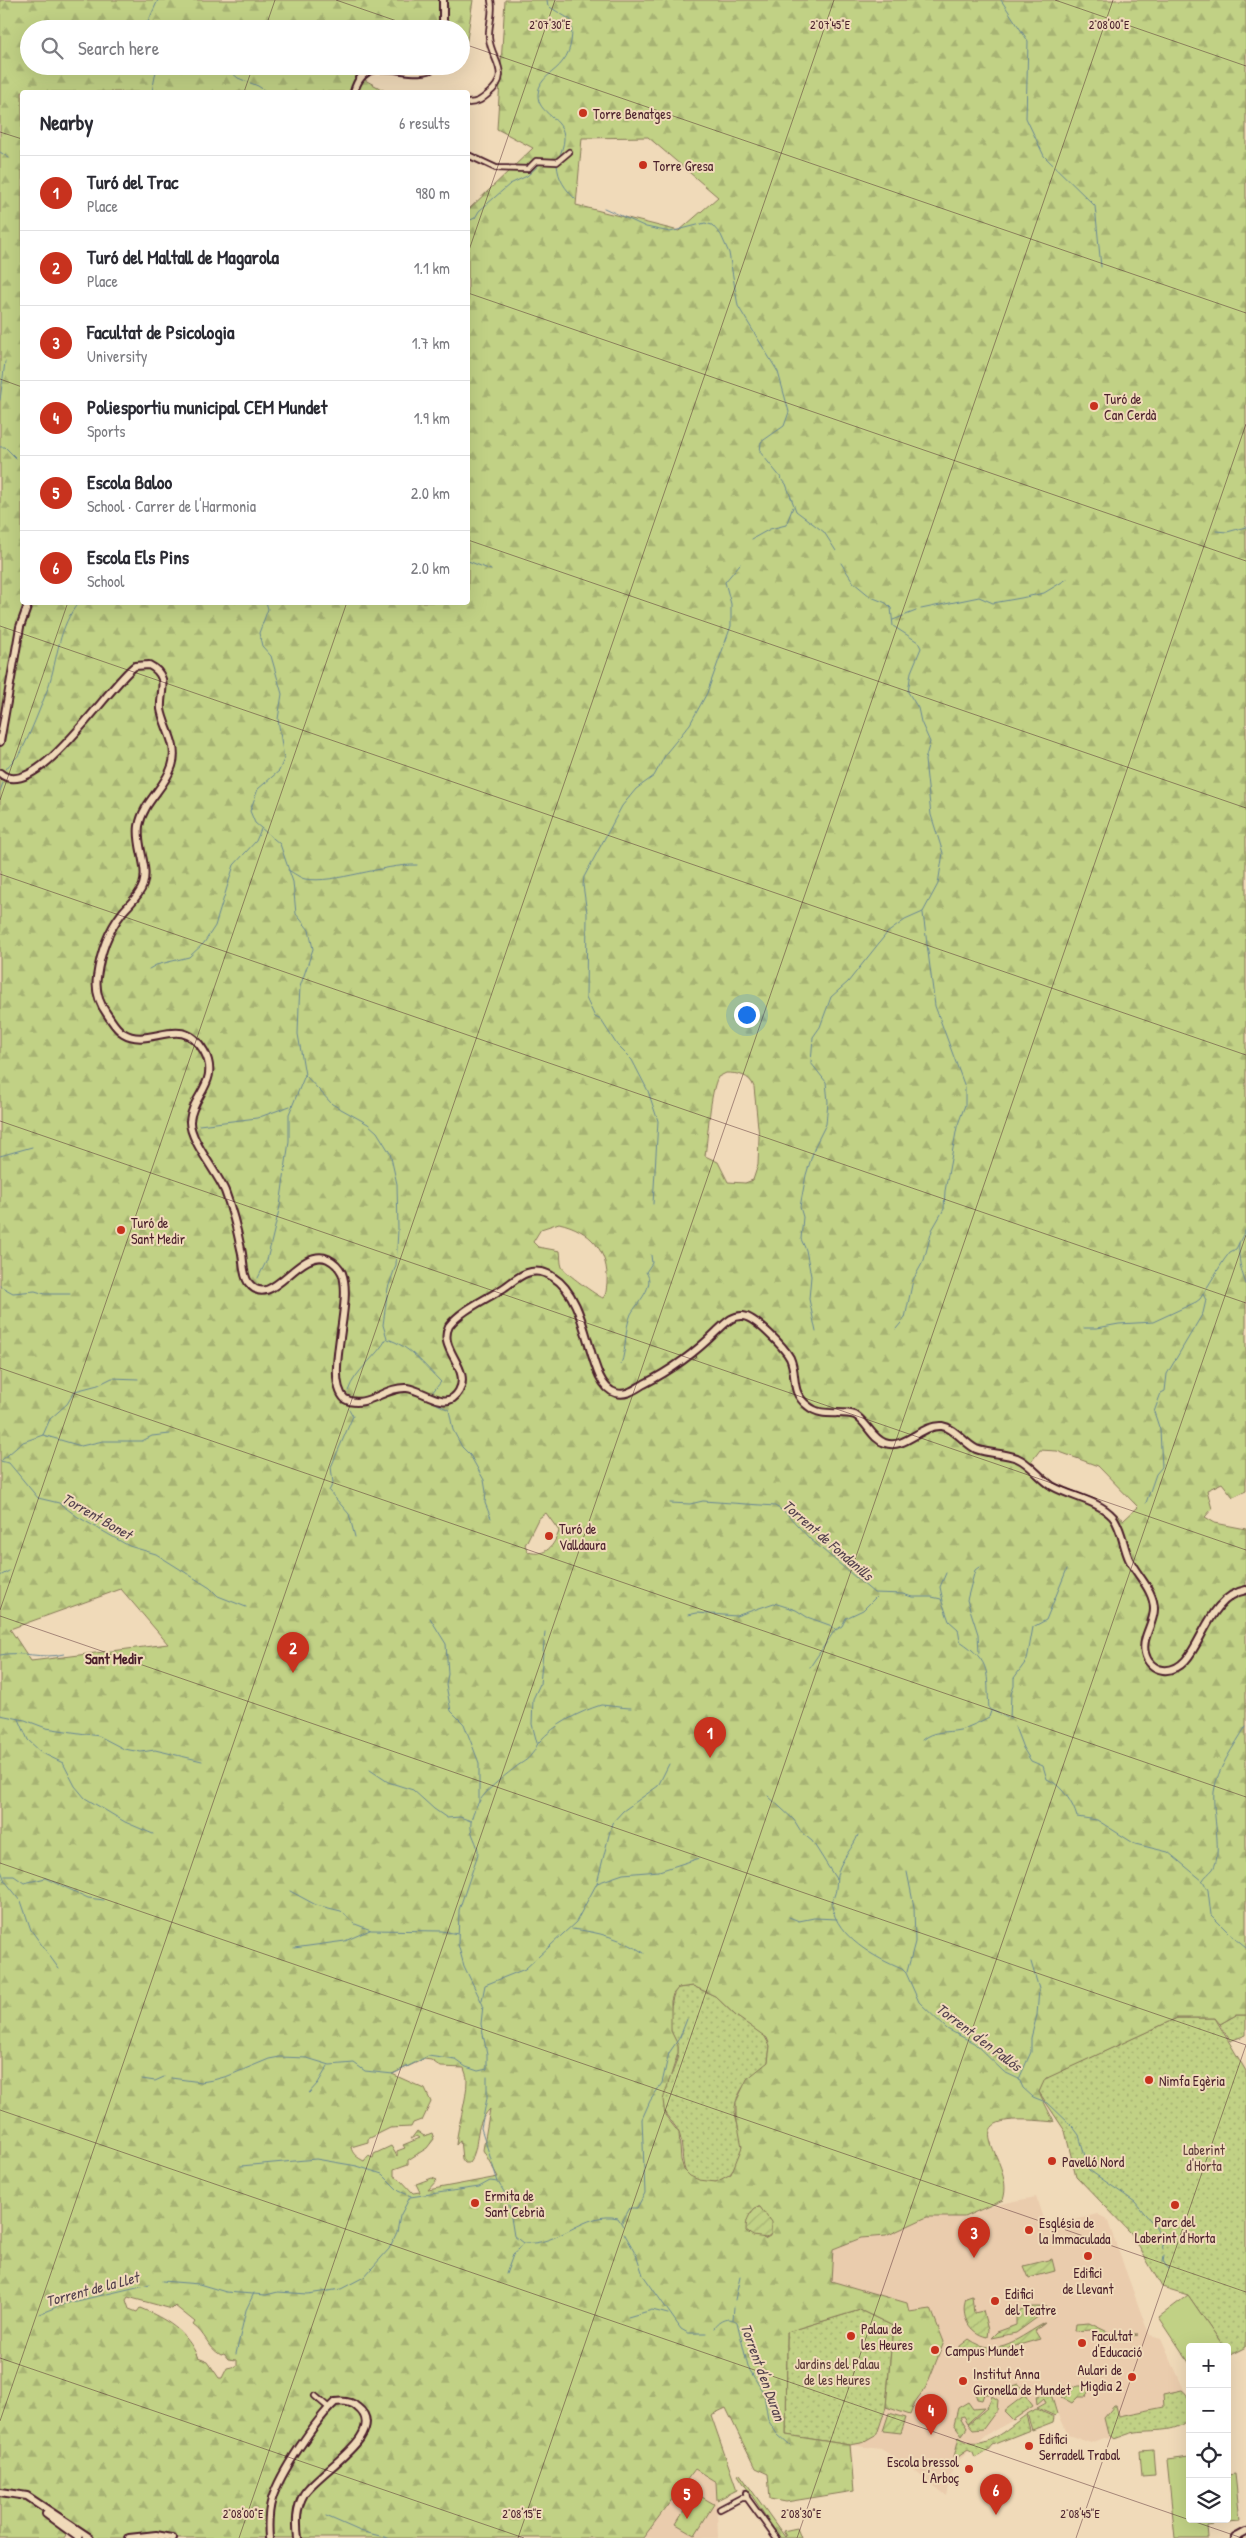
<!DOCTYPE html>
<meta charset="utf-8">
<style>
:root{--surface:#fff;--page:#f2f2f3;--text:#2b2b33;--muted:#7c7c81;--line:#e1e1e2;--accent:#c8321e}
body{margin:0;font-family:"Patrick Hand",sans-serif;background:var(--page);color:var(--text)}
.controls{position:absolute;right:15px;bottom:15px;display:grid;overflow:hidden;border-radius:5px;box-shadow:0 5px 20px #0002}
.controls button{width:45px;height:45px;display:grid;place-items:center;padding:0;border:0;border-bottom:1px solid var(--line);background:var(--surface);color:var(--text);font:25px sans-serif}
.you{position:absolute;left:746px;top:1014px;width:18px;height:18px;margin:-12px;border:4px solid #fff;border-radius:50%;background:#1a73e8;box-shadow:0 0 0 8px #1a73e833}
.badge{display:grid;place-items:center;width:32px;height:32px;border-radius:50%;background:var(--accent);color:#fff;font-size:16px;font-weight:700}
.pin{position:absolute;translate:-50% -41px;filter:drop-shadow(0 1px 2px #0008)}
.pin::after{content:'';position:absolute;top:26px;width:18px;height:15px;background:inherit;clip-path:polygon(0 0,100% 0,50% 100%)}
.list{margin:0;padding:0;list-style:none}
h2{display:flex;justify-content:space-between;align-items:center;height:65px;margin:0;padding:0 20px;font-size:21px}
h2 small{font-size:16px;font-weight:400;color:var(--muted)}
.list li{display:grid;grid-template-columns:32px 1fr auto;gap:15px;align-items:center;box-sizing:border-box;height:75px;padding:0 20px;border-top:1px solid var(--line)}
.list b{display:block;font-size:19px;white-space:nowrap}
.list p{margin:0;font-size:16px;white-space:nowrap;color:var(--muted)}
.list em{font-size:16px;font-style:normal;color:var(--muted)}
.icon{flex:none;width:28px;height:28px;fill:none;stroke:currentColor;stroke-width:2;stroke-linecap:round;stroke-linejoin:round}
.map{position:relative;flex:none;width:1246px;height:2538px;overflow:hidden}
.search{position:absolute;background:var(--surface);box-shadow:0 5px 20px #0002;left:20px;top:20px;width:450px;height:55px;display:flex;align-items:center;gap:12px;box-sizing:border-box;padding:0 18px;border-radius:28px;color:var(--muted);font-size:19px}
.panel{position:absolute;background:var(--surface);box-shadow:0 5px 20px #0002;left:20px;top:90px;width:450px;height:515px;border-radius:5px}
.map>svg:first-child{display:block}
</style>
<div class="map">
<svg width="1246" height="2538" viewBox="0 0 1246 2538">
<defs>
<pattern id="grass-dots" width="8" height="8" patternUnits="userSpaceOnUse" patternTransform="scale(1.25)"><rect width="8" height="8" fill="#c1d185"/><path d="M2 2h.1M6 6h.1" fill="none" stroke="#a7b373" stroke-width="1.8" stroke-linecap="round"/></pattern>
<pattern id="forest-firs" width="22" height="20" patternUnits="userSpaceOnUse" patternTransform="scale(1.25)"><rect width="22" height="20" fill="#c1d185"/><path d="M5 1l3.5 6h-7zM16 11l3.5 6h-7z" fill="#a7b373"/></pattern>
<pattern id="garden-furrows" width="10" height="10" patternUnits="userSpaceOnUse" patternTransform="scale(1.25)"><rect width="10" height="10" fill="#c1d185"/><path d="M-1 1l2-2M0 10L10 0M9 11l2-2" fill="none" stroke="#a7b373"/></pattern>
</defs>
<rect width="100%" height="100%" fill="#f0dab9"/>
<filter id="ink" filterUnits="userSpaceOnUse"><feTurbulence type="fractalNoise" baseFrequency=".02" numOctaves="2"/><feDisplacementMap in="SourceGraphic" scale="10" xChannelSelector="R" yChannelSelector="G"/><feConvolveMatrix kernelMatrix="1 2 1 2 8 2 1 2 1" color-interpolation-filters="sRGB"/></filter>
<g filter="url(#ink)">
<path fill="#eaccad" d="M1036,2197L1046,2228L1097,2214L1107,2219L1145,2324L1150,2335L1161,2338L1186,2394L1190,2410L1186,2420L1174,2428L1134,2432L1114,2439L1104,2438L1091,2443L1068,2435L1052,2399L986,2435L953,2466L947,2496L907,2465L881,2449L851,2445L854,2491L786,2502L770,2499L768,2474L755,2468L833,2249L861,2238L886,2236L927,2217H964L995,2205Z
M696,2469L716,2482L718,2538H643Z"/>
<path fill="url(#grass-dots)" stroke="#867858" d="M693,1986L715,1996L736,2016L764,2035L770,2046L768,2062C754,2077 739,2084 735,2107C734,2118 740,2129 742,2140C743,2156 733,2179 716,2182C672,2188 687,2152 679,2133C673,2119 659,2115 663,2096C666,2081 679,2065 678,2049C678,2043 673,2037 671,2031C669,2023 670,1994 678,1988Z
M1236,2015H1246V2035L1230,2041L1220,2024Z
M1177,2018H1215L1246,2071V2347L1230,2355L1227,2347H1224L1188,2295L1162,2287L1131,2233L1076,2176L1065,2131L1039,2092L1044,2079Z
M860,2310L893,2326L886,2407L877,2434L861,2443L850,2445L786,2435L787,2332Z
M1019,2384L1023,2391L1020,2393L984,2394L982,2400L977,2399L974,2390L1004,2389Z
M1182,2390C1187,2393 1190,2400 1190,2407C1191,2435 1155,2429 1136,2432C1129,2433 1121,2437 1114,2439L1108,2434L1104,2418L1114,2406H1116L1119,2416L1164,2407L1163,2394Z
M1051,2394L1057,2414L1055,2416L1037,2408L1046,2403L1044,2398L1037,2404L1036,2396Z
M1025,2395L1033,2406L1013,2420L1004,2411Z
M992,2396L998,2400L997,2410L983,2429L973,2430L968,2424L987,2408Z
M968,2402L973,2409L984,2408L968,2423L964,2416L960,2417L967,2428L962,2435L954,2424L958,2408Z
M1036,2409L1054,2417L1053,2422L1032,2430L1027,2414Z
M1026,2415L1030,2430L992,2445L987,2451L975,2458L973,2453L968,2450L955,2459L954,2457L959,2437C981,2456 1007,2428 1026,2415Z"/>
<path fill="url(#forest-firs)" stroke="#867858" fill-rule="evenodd" d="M0,0H473L465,53L461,51V29H434L429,25L425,29H29V66H381L365,80L387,92H22V602H468V210L533,148L497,129L505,0H1246V1491L1233,1497L1222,1483L1207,1490L1212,1509L1205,1517L1215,1523L1246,1529V2015H1236L1220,2024L1215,2018H1177L1045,2079L1039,2092L1054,2122C937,2109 1018,2157 1003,2200L964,2217H927L886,2236L861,2238L833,2249L831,2281L907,2303L909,2312L931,2309L944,2342L926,2387L915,2402L910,2415L886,2407L893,2326L860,2310L787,2332L786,2435L850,2445L854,2491L786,2502L770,2499L768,2474L755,2468L726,2408L711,2415L737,2490L717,2500L716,2482L695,2469L643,2538H75L67,2533L64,2538H0ZM648,137L718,197L679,231L576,205L582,138ZM726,1073C738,1073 750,1075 754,1087L759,1137L758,1165L753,1180L745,1183L728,1182L718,1162L705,1156C708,1136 710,1092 718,1077ZM559,1223C590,1230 609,1251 607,1283C606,1289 607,1293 603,1298C597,1296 564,1272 562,1267C560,1262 561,1256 560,1251L538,1247L533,1242L541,1229ZM1040,1450L1057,1451L1098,1466L1138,1507L1124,1520L1110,1509L1056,1484L1031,1462ZM546,1513L559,1531C554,1546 546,1557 528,1552L525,1545L538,1519ZM121,1589L168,1644L31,1661L10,1629ZM693,1986L715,1996L736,2016L767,2038L770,2046L768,2062L747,2079L736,2102V2116L742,2147L731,2174L716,2182L699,2180L690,2176L684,2170L681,2160L679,2133L665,2115L663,2100L678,2053V2045L671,2031V2001L673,1994L678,1988ZM424,2059L431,2060L441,2067L464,2068C465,2072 467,2076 467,2079C467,2102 458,2122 456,2145L460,2140L462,2159L465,2163H469C482,2146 471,2128 490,2109L483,2150L498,2177L428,2190L437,2180L432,2178L416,2184L420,2192L413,2193L400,2179L394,2176V2169L408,2164V2160L427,2148L434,2139L432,2133L424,2136L417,2131L411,2139L417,2136L420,2138L403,2145L405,2148L397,2151V2156L391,2146L374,2154L373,2158L368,2156L364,2161C358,2158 352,2154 351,2147L368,2142V2139L390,2128L411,2127L413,2123L421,2120L422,2121L431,2102L425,2089L392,2074ZM757,2207H760L771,2227L770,2236L764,2239L749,2214ZM128,2297L172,2309L175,2306L195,2322L193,2325C206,2334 207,2347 221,2355L224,2354L228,2359L237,2360V2366L227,2368L222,2378H219L208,2362L198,2358C187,2331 166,2319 140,2308L137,2312L129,2309L126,2300Z
M740,2474L785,2537L786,2536L783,2531L797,2528L801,2538H780L738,2475Z"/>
<path fill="url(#garden-furrows)" stroke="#867858" d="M760,2207L771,2222V2234L766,2238L753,2236L746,2231C746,2220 748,2216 755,2208Z
M1052,2259L1055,2271L1029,2278L1024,2266Z
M972,2296L974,2313L983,2311L988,2330L987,2337C969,2333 960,2316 966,2298Z
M1027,2307H1046V2311L1016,2333L991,2338L997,2332L1016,2325V2312Z
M1045,2323L1035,2331L1040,2339L998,2351H976L958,2357L960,2346L969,2339C998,2360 1021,2335 1045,2323Z
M1089,2323L1112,2334L1138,2335L1121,2340L1091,2330L1075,2331L1076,2324Z
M1079,2386H1090L1086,2397H1078L1072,2403L1061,2397L1069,2388Z
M889,2413L906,2418L901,2433L883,2431Z"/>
<path fill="#c1d185" stroke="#867858" d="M1188,2295L1224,2347H1190V2364L1159,2317Z
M1153,2450L1155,2475L1142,2476L1140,2451Z
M1190,2457V2519H1214V2525L1207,2526L1208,2538H1175L1167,2460Z
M1235,2474L1240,2521L1216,2523V2519H1227V2475Z
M695,2493L714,2504L695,2535L676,2524Z"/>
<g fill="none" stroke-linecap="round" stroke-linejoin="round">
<path stroke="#698794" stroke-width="1" d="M547,0L548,6L571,20C573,33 572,50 563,61C555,73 539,77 538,94C537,115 565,117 564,139C564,145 561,152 559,158
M1001,0L1028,41L1026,118L1044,156L1095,206L1101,267
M119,29L128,24L147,22
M152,29L148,22L158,0
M224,66L238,78L258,86L267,92
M152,92L157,66
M0,152L9,158
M546,163L556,165
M557,164C558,180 565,188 575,199
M604,208L646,227L670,232L705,223L712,225L721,235L729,253L738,306L778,372L789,412L784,426L761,442L760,452L786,484L796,511L824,532L836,551
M468,221L475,218L479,211L510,184L527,176L540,164
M0,400L5,362
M0,447H5L16,458
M1216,531L1227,532L1246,527
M752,539L770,529L786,525L793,507
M468,561L491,570
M841,563L854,583L871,597L886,603L891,608L893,626L918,642L921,648L911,672L908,692L918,708L921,722L930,742L925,760L931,815L943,853L938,884L923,912
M921,609L979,597L993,603L1021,598L1044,593L1067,579
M893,620L916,611
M6,769C11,762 17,758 21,752C31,732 40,709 48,688C58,658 58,627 79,602
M0,791L3,783
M288,870C294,873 300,878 305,879C335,884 382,864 417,865
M149,969L156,965L189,957L204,943L215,926L234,865L256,841L261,829
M305,1075L332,1104L368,1124L377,1132L390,1153L397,1184L398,1230L396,1265L388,1288L383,1325L387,1338C376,1358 355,1370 348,1391
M199,1125L257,1118L290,1106
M0,1156L32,1147
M653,1204L658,1121L648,1091L632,1060L617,1045L601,1020L595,1017L586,998L587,913L583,885L584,877L622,806L636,789L654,776L667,752L690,724L707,693L731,626V604L725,582L740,564
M1239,1243C1238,1260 1241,1270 1246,1284
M258,1278L267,1260L280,1206L289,1141V1114L305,1075L298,1034L299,1005L300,987L313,949L309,930L296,914L293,882L280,844L255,823L250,811L258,789L279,771L284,759L278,719L282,694L271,656L262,646L259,633L268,609L266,602
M0,1286L13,1293L35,1291L45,1294H70
M1084,1328H1097L1119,1324L1153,1322L1196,1302L1200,1299L1224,1260L1230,1252L1236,1249L1246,1229
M896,1329L905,1318L913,1280L924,1260L932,1230L944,1209L945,1191L957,1127L965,1105V1087L935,1006L923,913
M816,1332L809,1299L811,1276L806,1250L801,1239L803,1217L800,1207L806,1175L815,1146L826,1124L828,1102L826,1082L811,1063L813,1037L820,1027L831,997L848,982L887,933L905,920L923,912
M388,1339C411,1347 424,1365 441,1382L431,1394
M621,1364C627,1349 624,1330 631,1314C637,1303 656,1286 646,1272L652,1263L651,1255
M429,1400L449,1410L453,1430L462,1447L470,1455L484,1480L486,1492L485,1503L491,1518
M349,1409L353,1416L331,1467L333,1483L329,1491L349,1514L355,1537
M43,1435L81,1446L103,1441H142L152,1436L170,1434
M2,1460L23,1442L43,1435L50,1419L67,1404L75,1391L98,1385L112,1378L138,1379
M0,1461L9,1463L38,1498L59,1503L78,1517L129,1546L156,1554L210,1588L218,1596L246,1607
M670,1503L690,1504L703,1501L775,1506L786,1513L810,1539L874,1593L903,1594L912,1597H932L941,1599L949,1621L958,1629L960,1641C993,1663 986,1673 989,1709L1010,1719
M1146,1503L1156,1474L1162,1467L1160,1430L1154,1412L1161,1393L1165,1391L1167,1374L1203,1313L1206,1300L1203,1294
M0,1576L9,1571
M943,1601L940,1587L946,1573
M688,1615L697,1613L736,1616L774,1603L796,1610L807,1617L832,1626L836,1630L842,1626L846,1618L863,1610L877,1596
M430,1618L446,1644L448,1674L446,1685L451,1711L464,1724L479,1763V1802
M979,1653L978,1634L967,1600L975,1570L979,1567
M0,1655C21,1650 42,1660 64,1654
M810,1667L835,1630
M0,1715L25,1720L46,1728L99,1736L124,1749L141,1752L155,1750L202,1761
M19,1719L28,1740L42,1753L63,1763L75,1786L85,1798L125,1822L153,1834
M1010,1719L1011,1694L1014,1686V1678L1027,1660L1033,1627L1046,1620L1067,1569
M1015,1727L1023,1748L1031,1761L1043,1766L1047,1779C1062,1785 1073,1803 1077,1817L1097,1820L1135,1844L1168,1852L1203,1881L1208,1890L1211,1915L1229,1933L1246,1947
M922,1740C933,1730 946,1733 960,1730C969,1727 980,1722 989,1717L991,1711
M537,1743L532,1724L533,1699L540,1684L545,1632
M370,1770L388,1782L413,1790L434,1809L447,1818L460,1817L471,1821
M768,1796L794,1820L802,1833L812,1841L836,1879
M858,1835C853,1848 842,1858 838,1872C836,1877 837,1882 836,1888C836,1894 831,1901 832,1906C837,1937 875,1958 902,1969L906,1973L919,2002L947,2029L974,2043L1004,2072L1019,2079L1023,2088L1033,2097L1048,2103L1073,2127L1079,2135L1089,2170L1135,2202L1155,2226L1161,2238L1163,2249
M0,1868L5,1881L21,1901L31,1930L59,1969
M907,1872L914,1907L915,1942L907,1972
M5,1876H14L24,1883L46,1878L88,1898L104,1900
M1203,1880C1205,1876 1210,1873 1213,1869C1223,1854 1212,1812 1214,1792C1217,1768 1234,1747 1246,1726
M597,1883L623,1874L659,1871L700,1858
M290,1891L316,1905L341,1911L355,1924L371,1930L442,1931L458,1934
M789,1917L799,1921L814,1918L837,1919
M572,1929C598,1932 621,1938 644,1953
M294,1948L345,1941L370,1930
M482,2000L485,1985L525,1969L576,1922L597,1883L612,1823L623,1811L658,1786L669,1764
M487,2077V2098L481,2128L498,2182L506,2195
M171,2078L201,2082L213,2080L228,2076L269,2059L280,2057L307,2058L330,2065L354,2063L365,2071L393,2074L428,2056L456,2060L466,2067L478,2071L487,2069V2054L481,2024L483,2005L464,1966L458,1944L459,1910L478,1854C479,1843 469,1835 471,1822C475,1797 497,1782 516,1767C521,1763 528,1760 531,1755C535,1751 536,1746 539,1742C555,1724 579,1712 601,1705C604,1705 624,1708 631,1708
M142,2079L155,2081L164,2077
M1019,2079L1031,2052V2038L1037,2015L1039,1989L1031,1962
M309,2093L318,2083L328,2066
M241,2166L316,2159L357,2166L382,2174L399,2191L411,2196
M509,2205L514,2236L523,2243C559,2247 585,2210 618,2218L623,2226
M622,2222L630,2208H637L645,2193L642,2119L650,2101L662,2083L669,2053L680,2037L687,2019
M624,2233L636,2254L643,2275L681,2329L688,2333H706
M1164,2255L1163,2261L1168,2269
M506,2274L513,2255L522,2244
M162,2281L199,2284L226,2292L266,2295L278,2292L308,2294L341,2289L364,2277L389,2249L397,2232L400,2216L410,2197L479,2187L490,2181L498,2182
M735,2300L740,2277
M39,2314L64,2304L150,2284
M628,2317L652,2310L668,2314
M733,2319L734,2307
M714,2328C719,2320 730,2316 737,2322L748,2367L764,2394L768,2420L777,2434L790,2446
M236,2354L246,2310L254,2293
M326,2516L360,2531L388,2538"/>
<defs>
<path id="street" d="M468,103C477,103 481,100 488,94C513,74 491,60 489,38C488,25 494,14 491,0
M468,155L496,168L528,169L536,161L557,162L569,152
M315,2396L329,2408
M746,2493L747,2498L776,2538
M720,2509L741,2498H747"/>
<path id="secondary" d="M443,0V29
M354,92C366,46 412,84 436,66
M0,742L20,627L29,602
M0,773C35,805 110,683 135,666L149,665C155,668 160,672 162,679C164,688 160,699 161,709C164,728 179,745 172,766C165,788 143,802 139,826C136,846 149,867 143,885C139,897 129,904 122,913C108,931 100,955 97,977C95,992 99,1003 107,1014C112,1021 116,1029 123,1033C150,1050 181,1012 204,1051C221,1082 192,1095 190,1121C189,1139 217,1172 225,1191C232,1210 237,1229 241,1249C244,1259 242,1273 248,1282C271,1314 298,1246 328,1259C334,1262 339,1267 342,1273C354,1303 323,1378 345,1399C365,1410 386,1386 407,1388C424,1390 447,1413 459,1391C472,1368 437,1349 449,1326C461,1310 485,1300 502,1289C510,1284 518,1276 527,1273C536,1270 546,1272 553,1277C592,1301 586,1385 616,1393C627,1396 635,1389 644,1384C672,1370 695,1353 717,1331C725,1324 732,1315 743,1316C755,1317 784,1347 790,1358C798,1376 789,1391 808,1406C822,1418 839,1410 855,1415C867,1422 872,1439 885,1443C905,1450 922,1424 942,1426C955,1428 964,1443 976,1449C989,1454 1004,1453 1017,1458C1031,1464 1039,1478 1052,1486C1071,1497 1098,1500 1113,1517C1122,1529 1123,1546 1129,1559C1137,1576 1154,1590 1154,1609C1154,1624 1141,1638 1145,1653C1147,1662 1154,1669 1163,1670C1201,1674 1200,1598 1246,1590
M0,2492L27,2496L90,2538
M46,2514L79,2538
M129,2538L156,2535L172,2538
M269,2538C268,2525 268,2512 272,2499C280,2473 315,2421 335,2402C343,2401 351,2401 357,2407C391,2433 317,2472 304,2494C296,2508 296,2522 298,2538
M1235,2538L1246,2532"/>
</defs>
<use href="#street" stroke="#4a1f2b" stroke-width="8"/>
<use href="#secondary" stroke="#4a1f2b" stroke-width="10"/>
<use href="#street" stroke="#f0dab9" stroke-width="4.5"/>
<use href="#secondary" stroke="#f0dab9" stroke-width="6"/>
</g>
</g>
<path fill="none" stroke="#4a1f2b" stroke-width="1" stroke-opacity="0.45" d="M336,0L420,29M1055,0L1246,66M265,29L275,0M461,43L1246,313M244,92L253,66M0,132L22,139M468,253L555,0M468,293L1246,561M0,379L22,387M468,540L1246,808M0,626L1246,1055M0,800L68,602M0,874L1246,1303M0,1121L1246,1550M0,1368L1246,1797M0,1610L347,602M0,1616L1246,2045M0,1863L1246,2292M0,2110L1242,2538M0,2358L524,2538M0,2421L834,0M239,2538L1113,0M518,2538L1246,424M797,2538L1246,1235M1076,2538L1246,2045"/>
<g fill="#c8321e" stroke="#f0dab9" stroke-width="2">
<circle cx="583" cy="113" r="5"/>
<circle cx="643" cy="165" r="5"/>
<circle cx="1094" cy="406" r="5"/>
<circle cx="121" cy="1230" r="5"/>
<circle cx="549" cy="1536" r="5"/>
<circle cx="1149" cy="2080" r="5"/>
<circle cx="1052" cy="2161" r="5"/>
<circle cx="475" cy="2203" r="5"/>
<circle cx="1175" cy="2205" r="5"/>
<circle cx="1029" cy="2230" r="5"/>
<circle cx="1088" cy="2256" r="5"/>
<circle cx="995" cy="2301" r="5"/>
<circle cx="851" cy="2336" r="5"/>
<circle cx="1082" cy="2343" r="5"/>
<circle cx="935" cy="2350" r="5"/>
<circle cx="1132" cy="2377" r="5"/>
<circle cx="963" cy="2381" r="5"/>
<circle cx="1029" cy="2446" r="5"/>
<circle cx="969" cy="2469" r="5"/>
</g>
<g text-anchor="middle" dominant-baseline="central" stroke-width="4" stroke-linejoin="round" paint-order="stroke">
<g font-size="14" fill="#4a1f2b" stroke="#f0dab9" text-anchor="start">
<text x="593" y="113">Torre Benatges</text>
<text x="653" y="165">Torre Gresa</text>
<text x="1104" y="398">Turó de<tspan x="1104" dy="16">Can Cerdà</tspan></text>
<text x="131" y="1222">Turó de<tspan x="131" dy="16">Sant Medir</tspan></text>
<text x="559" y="1528">Turó de<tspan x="559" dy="16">Valldaura</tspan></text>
<text x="1159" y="2080">Nimfa Egèria</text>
<text x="1062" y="2161">Pavelló Nord</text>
<text x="485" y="2195">Ermita de<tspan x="485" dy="16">Sant Cebrià</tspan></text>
<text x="1175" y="2221" text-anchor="middle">Parc del<tspan x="1175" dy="16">Laberint d'Horta</tspan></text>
<text x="1039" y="2222">Església de<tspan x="1039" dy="16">la Immaculada</tspan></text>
<text x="1088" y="2272" text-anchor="middle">Edifici<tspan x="1088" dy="16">de Llevant</tspan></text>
<text x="1005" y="2293">Edifici<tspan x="1005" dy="16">del Teatre</tspan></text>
<text x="861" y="2328">Palau de<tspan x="861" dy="16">les Heures</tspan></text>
<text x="1092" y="2335">Facultat<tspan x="1092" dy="16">d'Educació</tspan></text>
<text x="945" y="2350">Campus Mundet</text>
<text x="1122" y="2369" text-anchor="end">Aulari de<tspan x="1122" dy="16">Migdia 2</tspan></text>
<text x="973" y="2373">Institut Anna<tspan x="973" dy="16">Gironella de Mundet</tspan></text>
<text x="1039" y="2438">Edifici<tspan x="1039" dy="16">Serradell Trabal</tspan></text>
<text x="959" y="2461" text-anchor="end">Escola bressol<tspan x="959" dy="16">L'Arboç</tspan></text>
</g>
<g font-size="14" fill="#5c3a38" stroke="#f0dab9">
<text x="1204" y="2149">Laberint<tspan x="1204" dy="16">d'Horta</tspan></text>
<text x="837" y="2363">Jardins del Palau<tspan x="837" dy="16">de les Heures</tspan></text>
</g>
<g font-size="15" font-style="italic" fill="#54424e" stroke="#f0dab9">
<text transform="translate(97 1516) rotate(30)">Torrent Bonet</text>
<text transform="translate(828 1540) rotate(41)">Torrent de Fondanills</text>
<text transform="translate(979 2037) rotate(37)">Torrent d'en Pallós</text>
<text transform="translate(92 2289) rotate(-15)">Torrent de la Llet</text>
<text transform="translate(763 2372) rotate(70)">Torrent d'en Duran</text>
</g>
<g font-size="15" font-weight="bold" fill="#4a1f2b" stroke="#f0dab9">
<text x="114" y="1658">Sant Medir</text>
</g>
</g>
<g font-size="12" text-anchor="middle" fill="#4a1f2b" stroke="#f0dab9" stroke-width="4" stroke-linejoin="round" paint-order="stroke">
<text x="830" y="29">2°07'45"E</text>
<text x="550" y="29">2°07'30"E</text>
<text x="1109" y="29">2°08'00"E</text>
<text x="243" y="2518">2°08'00"E</text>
<text x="522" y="2518">2°08'15"E</text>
<text x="801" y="2518">2°08'30"E</text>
<text x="1080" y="2518">2°08'45"E</text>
</g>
</svg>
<div class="controls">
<button>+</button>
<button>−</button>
<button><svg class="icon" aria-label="locate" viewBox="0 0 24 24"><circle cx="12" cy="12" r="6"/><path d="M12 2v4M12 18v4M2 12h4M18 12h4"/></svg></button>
<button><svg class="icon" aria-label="layers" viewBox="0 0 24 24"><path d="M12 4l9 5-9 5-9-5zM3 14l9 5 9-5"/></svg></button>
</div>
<div class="you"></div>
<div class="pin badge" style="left:710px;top:1758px">1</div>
<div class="pin badge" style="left:293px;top:1673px">2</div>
<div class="pin badge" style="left:974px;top:2258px">3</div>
<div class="pin badge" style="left:931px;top:2435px">4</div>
<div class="pin badge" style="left:687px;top:2519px">5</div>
<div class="pin badge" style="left:996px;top:2515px">6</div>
<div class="search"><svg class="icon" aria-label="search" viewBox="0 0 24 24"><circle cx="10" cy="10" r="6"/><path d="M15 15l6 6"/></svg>Search here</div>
<section class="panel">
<h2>Nearby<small>6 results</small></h2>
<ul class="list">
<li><span class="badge">1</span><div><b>Turó del Trac</b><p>Place</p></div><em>980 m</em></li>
<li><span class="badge">2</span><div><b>Turó del Maltall de Magarola</b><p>Place</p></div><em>1.1 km</em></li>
<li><span class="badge">3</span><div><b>Facultat de Psicologia</b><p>University</p></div><em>1.7 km</em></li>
<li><span class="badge">4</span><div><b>Poliesportiu municipal CEM Mundet</b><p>Sports</p></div><em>1.9 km</em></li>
<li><span class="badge">5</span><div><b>Escola Baloo</b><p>School · Carrer de l'Harmonia</p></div><em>2.0 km</em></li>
<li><span class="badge">6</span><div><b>Escola Els Pins</b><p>School</p></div><em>2.0 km</em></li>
</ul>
</section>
</div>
